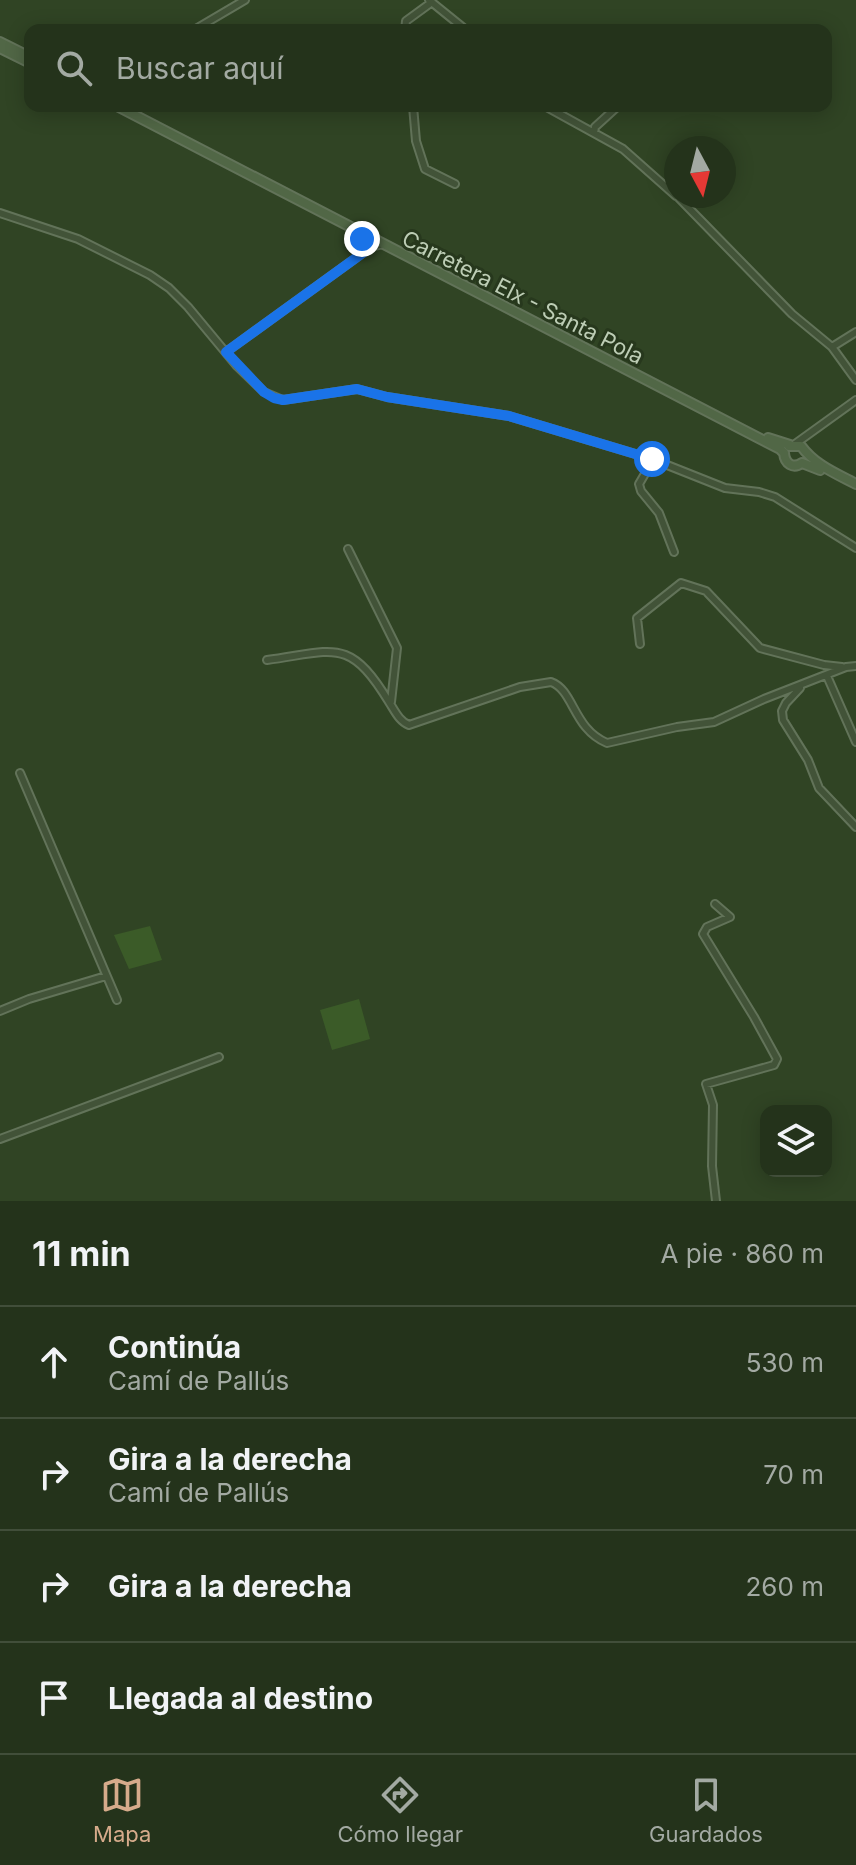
<!DOCTYPE html>
<html lang="es">
<meta charset="utf-8">
<style>
:root{--surface:#24331b;--page:#2c3b24;--text:#f1f3f6;--muted:#a3aaa3;--line:#414e3a;--accent:#d6ab8b}
body{margin:0;font-family:Inter,sans-serif;background:var(--page);color:var(--text)}
.controls{position:absolute;right:24px;bottom:24px;display:grid;overflow:hidden;border-radius:16px;box-shadow:0 4px 20px #0003}
.controls button{width:72px;height:72px;display:grid;place-items:center;padding:0;border:0;border-bottom:2px solid var(--line);background:var(--surface);color:var(--text);font:40px sans-serif}
.compass{position:absolute;left:664px;top:136px;width:72px;height:72px;border-radius:50%;background:var(--surface);box-shadow:0 4px 20px #0003;rotate:173deg}
.stop{position:absolute;width:24px;height:24px;margin:-18px;border:6px solid #1a73e8;border-radius:50%;background:#fff}
.stop.end{background:#1a73e8;border-color:#fff;box-shadow:0 2px 8px #0008}
.list{margin:0;padding:0;list-style:none}
h2{display:flex;justify-content:space-between;align-items:center;height:104px;margin:0;padding:0 32px;font-size:34px}
h2 small{font-size:26px;font-weight:400;color:var(--muted)}
.list li{display:grid;grid-template-columns:52px 1fr auto;gap:24px;align-items:center;box-sizing:border-box;height:112px;padding:0 32px;border-top:2px solid var(--line)}
.list b{display:block;font-size:30px;white-space:nowrap}
.list p{margin:0;font-size:26px;white-space:nowrap;color:var(--muted)}
.list em{font-size:26px;font-style:normal;color:var(--muted)}
.icon{flex:none;width:44px;height:44px;fill:none;stroke:currentColor;stroke-width:2;stroke-linecap:round;stroke-linejoin:round}
.map{position:relative;flex:none;width:856px;height:1201px;overflow:hidden}
.search{position:absolute;background:var(--surface);box-shadow:0 4px 20px #0003;left:24px;right:24px;top:24px;height:88px;display:flex;align-items:center;gap:20px;box-sizing:border-box;padding:0 28px;border-radius:16px;color:var(--muted);font-size:30px}
.sheet{height:552px;background:var(--surface)}
nav{display:flex;justify-content:space-around;align-items:center;box-sizing:border-box;height:112px;border-top:2px solid var(--line);background:var(--surface);font-size:22px;color:var(--muted)}
nav a{display:grid;justify-items:center;gap:4px}
nav .on{color:var(--accent)}
.map>svg:first-child{display:block}
</style>
<div class="map">
<svg width="856" height="1201" viewBox="0 0 856 1201">
<rect width="100%" height="100%" fill="#304424"/>
<path fill="#3b5b28" d="M150,926L162,960L129,969L114,935Z
M359,999L370,1039L332,1050L320,1010Z"/>
<g fill="none" stroke-linecap="round" stroke-linejoin="round">
<defs>
<path id="minor" d="M429,0L466,30
M194,30L245,0
M405,30L406,21L432,2
M413,106L416,141L425,169L455,184
M545,106L623,149L676,196
M594,133L595,127L618,106
M677,196L792,314L832,347L856,380
M0,213L78,239L150,275L169,288L188,307L237,366L264,392L283,400L357,389L387,397L509,416L652,459L725,488L759,492L775,497L856,548
M832,347L856,332
M226,352L371,247L383,244
M795,444L856,400
M653,460L639,484L641,491L659,513L674,552
M348,549L397,648L391,702
M640,644L637,618L681,583L706,591L760,648L824,665L842,667
M267,660C334,651 349,636 389,702C395,711 399,721 409,725L520,687L551,682C574,690 573,729 607,743L677,727L714,722L764,699L846,667L856,666
M827,676L856,742
M800,688L786,703L782,711L783,720L808,760L819,788L856,827
M20,773L117,1000
M715,904L730,917L707,927L703,934L754,1017L777,1059L774,1065L706,1084L713,1105L712,1166L716,1201
M0,1011L29,999L106,976
M0,1139L219,1057"/>
<path id="secondary" d="M0,42L30,57
M0,48L30,63
M117,106L780,449L784,453
M768,438L790,445
M789,446H801C815,465 835,473 856,484
M784,453C785,464 793,469 802,463L820,470"/>
</defs>
<use href="#minor" stroke="#627359" stroke-width="10"/>
<use href="#secondary" stroke="#627359" stroke-width="12"/>
<use href="#minor" stroke="#425338" stroke-width="6"/>
<use href="#secondary" stroke="#516746" stroke-width="8"/>
</g>
<g fill="none" stroke-linecap="round" stroke-linejoin="round">
<path stroke="#1a73e8" stroke-width="10" d="M362,239L371,247L226,352L264,392L274,398L283,400L357,389L387,397L509,416L652,459"/>
</g>
<g text-anchor="middle" dominant-baseline="central" stroke-width="6" stroke-linejoin="round" paint-order="stroke">
<g font-size="22" fill="#bdcdb5" stroke="#27381d">
<text transform="translate(523 297) rotate(27)">Carretera Elx - Santa Pola</text>
</g>
</g>
</svg>
<div class="controls">
<button><svg class="icon" aria-label="layers" viewBox="0 0 24 24"><path d="M12 4l9 5-9 5-9-5zM3 14l9 5 9-5"/></svg></button>
</div>
<svg class="compass" viewBox="-18 -18 36 36"><path d="M0-13l5 13h-10z" fill="#e53935"/><path d="M0 13l5-13h-10z" fill="#a3aaa3"/></svg>
<div class="stop" style="left:652px;top:459px"></div>
<div class="stop end" style="left:362px;top:239px"></div>
<div class="search"><svg class="icon" aria-label="search" viewBox="0 0 24 24"><circle cx="10" cy="10" r="6"/><path d="M15 15l6 6"/></svg>Buscar aquí</div>
</div>
<section class="sheet">
<h2>11 min<small>A pie · 860 m</small></h2>
<ul class="list">
<li><svg class="icon" aria-label="ahead" viewBox="0 0 24 24"><path d="M12 20V5M6 11l6-6 6 6"/></svg><div><b>Continúa</b><p>Camí de Pallús</p></div><em>530 m</em></li>
<li><svg class="icon" aria-label="right" viewBox="0 0 24 24"><path d="M7 20v-9h11M14 6l5 5-5 5"/></svg><div><b>Gira a la derecha</b><p>Camí de Pallús</p></div><em>70 m</em></li>
<li><svg class="icon" aria-label="right" viewBox="0 0 24 24"><path d="M7 20v-9h11M14 6l5 5-5 5"/></svg><div><b>Gira a la derecha</b></div><em>260 m</em></li>
<li><svg class="icon" aria-label="arrive" viewBox="0 0 24 24"><path d="M6 21V4h12l-3 4 3 4H6"/></svg><div><b>Llegada al destino</b></div></li>
</ul>
</section>
<nav>
<a class="on"><svg class="icon" aria-label="map" viewBox="0 0 24 24"><path d="M3 6l6-2 6 2 6-2v14l-6 2-6-2-6 2zM9 4v14M15 6v14"/></svg>Mapa</a>
<a><svg class="icon" aria-label="directions" viewBox="0 0 24 24"><path d="M12 3l9 9-9 9-9-9zM9 14v-3h6M13 9l2 2-2 2"/></svg>Cómo llegar</a>
<a><svg class="icon" aria-label="saved" viewBox="0 0 24 24"><path d="M7 4h10v16l-5-4-5 4z"/></svg>Guardados</a>
</nav>
